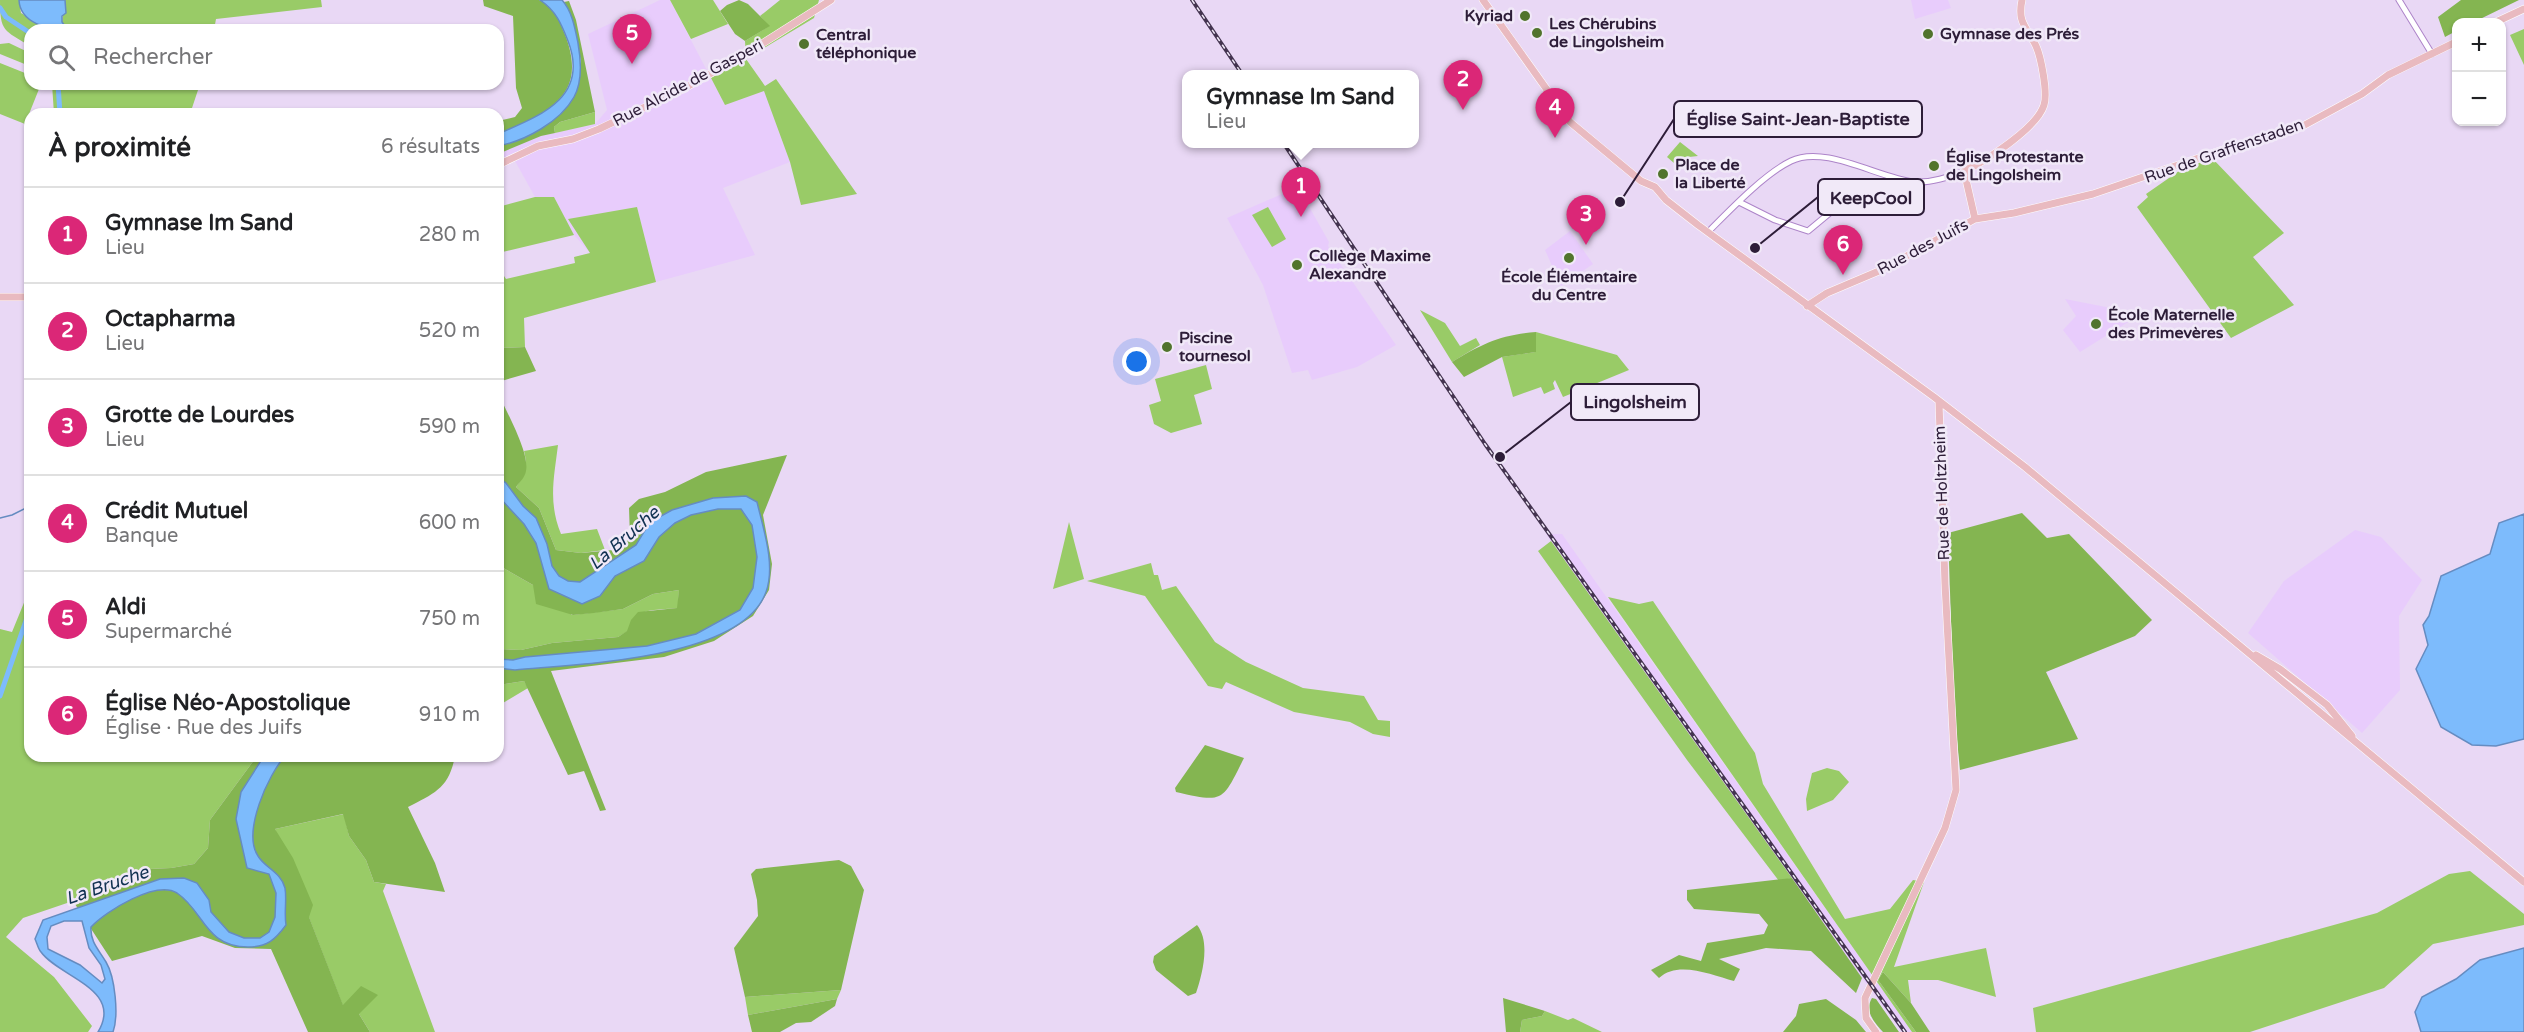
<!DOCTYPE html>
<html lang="fr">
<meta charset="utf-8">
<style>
:root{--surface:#fff;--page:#f2f2f2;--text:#202124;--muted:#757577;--line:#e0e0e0;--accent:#db2777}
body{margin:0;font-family:"Varela Round",sans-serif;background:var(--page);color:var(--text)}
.controls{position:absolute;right:18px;top:18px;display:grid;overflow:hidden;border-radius:12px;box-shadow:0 2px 4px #0004}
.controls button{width:54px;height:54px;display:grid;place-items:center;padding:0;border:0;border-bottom:2px solid var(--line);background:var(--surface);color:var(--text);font:30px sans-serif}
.you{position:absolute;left:1137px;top:362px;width:21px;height:21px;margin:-15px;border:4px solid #fff;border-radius:50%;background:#1a73e8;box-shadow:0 0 0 9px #1a73e833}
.badge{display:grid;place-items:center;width:39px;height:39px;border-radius:50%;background:var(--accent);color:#fff;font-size:20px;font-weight:700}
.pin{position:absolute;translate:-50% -50px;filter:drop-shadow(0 2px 3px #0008)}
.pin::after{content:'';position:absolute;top:32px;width:21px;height:18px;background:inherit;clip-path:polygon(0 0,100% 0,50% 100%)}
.popup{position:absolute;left:1182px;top:70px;width:237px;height:78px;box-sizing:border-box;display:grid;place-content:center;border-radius:12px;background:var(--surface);filter:drop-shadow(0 2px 4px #0005);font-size:20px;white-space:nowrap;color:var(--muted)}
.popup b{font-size:22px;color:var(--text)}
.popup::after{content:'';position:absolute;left:50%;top:100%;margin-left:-12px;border:12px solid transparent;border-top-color:var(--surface)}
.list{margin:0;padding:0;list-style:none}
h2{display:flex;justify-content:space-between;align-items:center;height:78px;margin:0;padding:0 24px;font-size:26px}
h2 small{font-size:20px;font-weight:400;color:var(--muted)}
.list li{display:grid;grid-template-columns:39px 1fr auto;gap:18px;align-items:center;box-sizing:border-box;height:96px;padding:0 24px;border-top:2px solid var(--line)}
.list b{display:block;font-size:22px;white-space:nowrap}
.list p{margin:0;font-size:20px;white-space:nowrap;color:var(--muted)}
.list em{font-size:20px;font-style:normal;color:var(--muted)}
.icon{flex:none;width:33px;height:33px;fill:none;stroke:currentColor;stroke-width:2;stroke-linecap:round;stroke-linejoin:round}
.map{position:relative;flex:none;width:2524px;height:1032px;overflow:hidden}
.search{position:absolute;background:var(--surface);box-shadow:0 2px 4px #0004;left:24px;top:24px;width:480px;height:66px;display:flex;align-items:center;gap:15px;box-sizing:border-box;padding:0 21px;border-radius:18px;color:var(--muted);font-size:22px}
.panel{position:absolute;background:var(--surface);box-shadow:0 2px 4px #0004;left:24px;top:108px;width:480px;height:654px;border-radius:18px}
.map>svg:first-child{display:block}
</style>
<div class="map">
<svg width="2524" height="1032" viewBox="0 0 2524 1032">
<rect width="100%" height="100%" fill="#e9d8f5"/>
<path fill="#e8ccfc" d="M660,0H670L725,105L764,91L790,162L723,188L755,255L656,282L637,207L569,219L590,253L574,235L554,197H535L515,161L498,168V154L541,136L595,124L607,110L588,34Z
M1911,0H1948L1951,8L1915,19Z
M1298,187L1329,242L1328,246L1396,345L1357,367L1312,380L1308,370L1292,373L1263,285L1227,218Z
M1570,231L1593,264L1561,286L1545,250Z
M2065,299L2106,307L2133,319L2080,352L2063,330L2076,316Z
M2355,530L2381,537L2422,580L2399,616L2400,690L2362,733L2248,633L2284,581Z
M1546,534H1562L1912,1032H1902L1862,978Z"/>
<path fill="#99cb67" d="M0,0H19L21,13L49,30H30V46C4,30 0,32 0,0Z
M65,0H321L322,7L216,19L214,30H68L62,22Z
M670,0H713L728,24L691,39Z
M780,0H819L814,18L746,59L765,86L776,79L857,194L801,205L790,162L764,91L725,105L711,78L746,58L745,41L769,26L760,16Z
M2524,29V65L2510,35Z
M9,43L30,53V61L27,65L0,54V44Z
M0,63L30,75V84H41L25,124L0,114Z
M52,84H200L190,114H54Z
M595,112V124L555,133L554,127L560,122Z
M1680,142L1698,156L1680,158L1674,163L1667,157Z
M2212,158L2284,233L2253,257L2294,305L2231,338L2137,207L2148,197L2146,194L2179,171Z
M535,197H554L574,235L498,253V207Z
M637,207L656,282L524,318L525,347L498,348V257L502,273L506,279L575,263L574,257L590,253L568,219Z
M1268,207L1286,239L1272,247L1252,215Z
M1420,310L1445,323L1460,346L1476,338L1480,345L1452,362Z
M1536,332L1617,355L1629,370L1563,397L1555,380L1553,383L1555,389L1544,394L1541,387L1513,397L1502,357L1535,352Z
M1206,365L1212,389L1194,395L1202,424L1171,433L1154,424L1149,405L1161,401L1155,379Z
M558,445C554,478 548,502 561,534L597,529L605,550L581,553L556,550L539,508L516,487C526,474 528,467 524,451Z
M1069,522L1084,579L1053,589Z
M1551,541L1792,878L1779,881L1687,760L1538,551Z
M1151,563L1154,575H1158L1162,590L1176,586L1215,642L1246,662L1303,688L1364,696L1378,720L1390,721V737L1373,734L1350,722L1294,712L1226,682L1222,689L1208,686L1145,596L1087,581Z
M498,565L533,585L572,615L623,609L653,594L679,590L678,608C654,611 636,606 628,631L618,637L552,643L521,650L498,649Z
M30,588V756H257L210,820L208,848L194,864L171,868L149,869L126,880L112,879L73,901L23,918L6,937L54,977L92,1026L88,1032H0V629L12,632Z
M1608,597L1639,604L1653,601L1755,753L1763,784L1845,919L1890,909L1913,880L1924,882L1894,967L1986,948L1996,997L1938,980H1908L1911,1003L1883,972L1878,980L1916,1032H1912Z
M524,681L528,688L498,706V685Z
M1827,768L1839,771L1849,782L1833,800L1807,811L1806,799L1812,773Z
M344,814L349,836L366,860L374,882L386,884L383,891L435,1032H370L359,1014L343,1006L275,829Z
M2470,871L2524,914V925L2433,944L2384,988L2250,1032H2036L2033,1008L2377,913L2449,874Z
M841,990L837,999L748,1015L745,997Z
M1545,1011L1568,1020L1573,1018L1602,1032H1520L1522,1020L1542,1016Z"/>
<path fill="#84b551" d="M483,0C497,0 528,0 539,0C554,4 559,20 564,32C590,96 549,112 498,134V121L515,117L522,108L516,88L513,16L484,6Z
M739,0L748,4L770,26L745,41L735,34L720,11L727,5Z
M2461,0H2519L2474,22H2456V31L2445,37L2438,17Z
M569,1L576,20L595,112L560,122L554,127L555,133L541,136L498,154V146L534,132L552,121L567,107L581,62L575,30L564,2Z
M1536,332V352L1502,357L1464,377L1452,362C1482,344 1500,335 1536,332Z
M525,347L536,371L498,382V348Z
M498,393C506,411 530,453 526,471C525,477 520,482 516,487L539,508L556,550L581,553L613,550L630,538L629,508L639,499L665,492L706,472L787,455L763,515L772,564L769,590L753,616L714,641L664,657L551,671L606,810L600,811L584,771L568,775L524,681L498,685V649L521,650L552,643L618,637L627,631L631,620L638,612L677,608L679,590L653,594L623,609L594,613L573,615L536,604L533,585L498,565Z
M2022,513L2047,538L2069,534L2152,620L2135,636L2046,672L2078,739L1960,770L1954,709L1948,533Z
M1205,745L1244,758C1222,802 1224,803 1176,792L1175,788Z
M257,756H455C449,788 435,793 408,807L435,863L445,892L374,882L366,860L349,836L343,814L275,829L293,858L313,905L309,917L343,1005L361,986L378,995L359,1014L370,1032H308L271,949L235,948L202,936L112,961L73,901L112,879L126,880L149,869L171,868L194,864L208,848L210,820Z
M839,860L851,866L864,890L841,990L745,997L734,948L758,916L757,900L751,874L756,869Z
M1792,878L1862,978L1856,993L1811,951L1766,948L1719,959L1740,969L1734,981C1712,975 1678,960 1659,978L1651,970L1679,955L1701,961L1707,943L1764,934L1768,925L1759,914L1694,909L1687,900V890Z
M1197,925C1211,942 1202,975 1196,993L1188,996L1156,970L1153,962L1154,956Z
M1883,972L1911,1003L1930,1032H1916L1878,980Z
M1503,998L1545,1011L1542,1016L1522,1020L1520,1032H1506Z
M1872,998L1876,999L1899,1032H1883C1874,1022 1864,1011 1872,998Z
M837,999L835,1006L811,1022L796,1023L780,1032H752L748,1015Z
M1826,999L1856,1020L1866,1032H1783L1796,1016L1799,1004Z"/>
<path fill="#7dbbfc" stroke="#658cc1" stroke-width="1.5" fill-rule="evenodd" d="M19,0H65L66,13L62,16V22L68,30C48,30 20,23 19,0Z
M540,0H562C572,11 575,28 578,43C581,60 583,81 574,97C560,122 525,141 498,146V134C539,116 590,98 568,41C561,23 556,11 540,0Z
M498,477L506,483L523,506L536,518L547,544L552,566L559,576L568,581L580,582L636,545L650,522L672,510L713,498L746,496L757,502C763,528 776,565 766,592C742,660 576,664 515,670L498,668V659L513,660L525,657L647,646L696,634L740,610L753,588L757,557L752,525L741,509H718L691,515L675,523L659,537L644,561L615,576L600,596L582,604L549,589L536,543L524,524L498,496Z
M2524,514V739L2496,746L2472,745L2441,727L2416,669L2428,645L2423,625L2429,616L2441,576L2490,554L2499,523Z
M264,756H285C268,775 242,832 258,856C265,868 281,872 285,888C287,899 284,913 286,925C275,940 267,947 248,947C205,947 204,911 177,893C156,880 106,911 91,927C90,942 99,950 106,962C115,977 119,1015 113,1032H98C124,989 59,977 41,952C38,949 37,943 35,939L43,920L160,879L184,878L197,883L209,900L211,912L229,932L244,938H260L269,932L275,917L276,893L269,874L247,868L236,819L241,792ZM64,921H82L89,948L101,965L105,979L102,983L80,965L48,949L47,937L51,926Z
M2524,948V1032H2421L2415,1012L2422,997L2456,979L2480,960Z"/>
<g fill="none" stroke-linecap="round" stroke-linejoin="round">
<path stroke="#658cc1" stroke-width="1.5" d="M0,518L12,515L30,506"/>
<path stroke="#7dbbfc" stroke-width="5" d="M0,8L6,17L30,33
M58,84L60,114
M0,696L30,609"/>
<defs>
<path id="minor" d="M2399,0L2432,54
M1739,202L1775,220L1808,231L1849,197L1892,182L1895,178
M1708,232C1729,211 1764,174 1791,161C1825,144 1880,179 1915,182C1932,183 1948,177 1964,171"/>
<path id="major" d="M1483,0L1570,122L1641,181L1655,187L1666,200L1698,225L1934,397L2025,467L2524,882
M2496,22L2524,9
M498,165L538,146L573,139L599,129L683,89L749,52L831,0
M1975,219L1964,171C1986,161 2037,128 2044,105C2048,93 2041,57 2036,46C2027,27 2017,23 2022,0
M0,297H30
M1807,306L1827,293L1879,271L1975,219L2014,213L2093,194L2228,148L2264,140L2301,127L2362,94L2388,75L2456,42
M2256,655L2280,669L2327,705L2352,736
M1876,1032L1866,1018L1865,998L1945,828L1956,790L1945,584L1939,402"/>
</defs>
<use href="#minor" stroke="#ad84c9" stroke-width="7"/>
<use href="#major" stroke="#fff" stroke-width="8"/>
<use href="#minor" stroke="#fff" stroke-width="5"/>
<use href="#major" stroke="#e9bac0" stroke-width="7"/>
<defs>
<path id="rail" d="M1192,0L1242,74
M1284,144L1485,444L1905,1032"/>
</defs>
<use href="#rail" stroke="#443450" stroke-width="4"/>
<use href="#rail" stroke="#f1e9f8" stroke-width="1.5" stroke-dasharray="4.5" stroke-linecap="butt"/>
</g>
<g fill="#51742c" stroke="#f1e9f8" stroke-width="2">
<circle cx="1525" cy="16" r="6"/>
<circle cx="1537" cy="33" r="6"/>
<circle cx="1928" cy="34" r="6"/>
<circle cx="804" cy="44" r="6"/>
<circle cx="1934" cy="166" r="6"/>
<circle cx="1663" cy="174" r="6"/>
<circle cx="1569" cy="258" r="6"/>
<circle cx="1297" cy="265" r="6"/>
<circle cx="2096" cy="324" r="6"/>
<circle cx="1167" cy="347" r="6"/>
</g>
<g text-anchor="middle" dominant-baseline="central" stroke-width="5" stroke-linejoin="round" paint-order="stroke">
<g font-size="16" font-weight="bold" fill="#2d1d38" stroke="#f1e9f8" text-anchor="start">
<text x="1513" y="16" text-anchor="end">Kyriad</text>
<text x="1549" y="24">Les Chérubins<tspan x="1549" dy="18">de Lingolsheim</tspan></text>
<text x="1940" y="34">Gymnase des Prés</text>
<text x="816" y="35">Central<tspan x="816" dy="18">téléphonique</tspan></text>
<text x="1946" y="157">Église Protestante<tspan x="1946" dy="18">de Lingolsheim</tspan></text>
<text x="1675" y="165">Place de<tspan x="1675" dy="18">la Liberté</tspan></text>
<text x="1309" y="256">Collège Maxime<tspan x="1309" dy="18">Alexandre</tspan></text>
<text x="1569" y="277" text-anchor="middle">École Élémentaire<tspan x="1569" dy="18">du Centre</tspan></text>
<text x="2108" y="315">École Maternelle<tspan x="2108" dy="18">des Primevères</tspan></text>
<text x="1179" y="338">Piscine<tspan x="1179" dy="18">tournesol</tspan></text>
</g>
<g font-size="16" fill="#2d1d38" stroke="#f1e9f8">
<text transform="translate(688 83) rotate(-28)">Rue Alcide de Gasperi</text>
<text transform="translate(2224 151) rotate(-19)">Rue de Graffenstaden</text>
<text transform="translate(1923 247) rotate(-28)">Rue des Juifs</text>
<text transform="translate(1942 493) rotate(-92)">Rue de Holtzheim</text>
</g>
<g font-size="18" font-style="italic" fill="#113151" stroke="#f1e9f8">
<text transform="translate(624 538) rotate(-41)">La Bruche</text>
<text transform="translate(107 885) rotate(-19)">La Bruche</text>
</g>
</g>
<path fill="none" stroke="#2d1d38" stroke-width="2" d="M1620 202L1674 119M1755 248L1818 197M1500 457L1571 402"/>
<g fill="#2d1d38" stroke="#f1e9f8" stroke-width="2">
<circle cx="1620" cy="202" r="6"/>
<circle cx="1755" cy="248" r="6"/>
<circle cx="1500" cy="457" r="6"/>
</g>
<g fill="#f1e9f8" stroke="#2d1d38" stroke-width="2">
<rect x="1674" y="101" width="248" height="36" rx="6"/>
<rect x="1818" y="179" width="106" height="36" rx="6"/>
<rect x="1571" y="384" width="128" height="36" rx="6"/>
</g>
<g font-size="18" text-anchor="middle" font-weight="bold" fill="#2d1d38">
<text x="1798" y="125">Église Saint-Jean-Baptiste</text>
<text x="1871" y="204">KeepCool</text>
<text x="1635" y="408">Lingolsheim</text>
</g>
</svg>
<div class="controls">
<button>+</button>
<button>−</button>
</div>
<div class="you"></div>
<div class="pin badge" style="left:1301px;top:217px">1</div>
<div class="popup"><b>Gymnase Im Sand</b>Lieu</div>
<div class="pin badge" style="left:1463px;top:110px">2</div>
<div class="pin badge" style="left:1586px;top:245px">3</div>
<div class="pin badge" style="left:1555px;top:138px">4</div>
<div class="pin badge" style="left:632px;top:64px">5</div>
<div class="pin badge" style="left:1843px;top:275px">6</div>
<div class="search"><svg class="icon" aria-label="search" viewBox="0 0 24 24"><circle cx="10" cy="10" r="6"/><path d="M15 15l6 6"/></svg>Rechercher</div>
<section class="panel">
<h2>À proximité<small>6 résultats</small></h2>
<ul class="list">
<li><span class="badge">1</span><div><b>Gymnase Im Sand</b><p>Lieu</p></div><em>280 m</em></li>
<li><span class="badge">2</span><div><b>Octapharma</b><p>Lieu</p></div><em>520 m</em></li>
<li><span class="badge">3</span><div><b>Grotte de Lourdes</b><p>Lieu</p></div><em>590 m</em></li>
<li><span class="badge">4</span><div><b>Crédit Mutuel</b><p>Banque</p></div><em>600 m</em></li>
<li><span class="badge">5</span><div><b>Aldi</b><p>Supermarché</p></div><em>750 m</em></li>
<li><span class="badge">6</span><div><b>Église Néo-Apostolique</b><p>Église · Rue des Juifs</p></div><em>910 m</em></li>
</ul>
</section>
</div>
